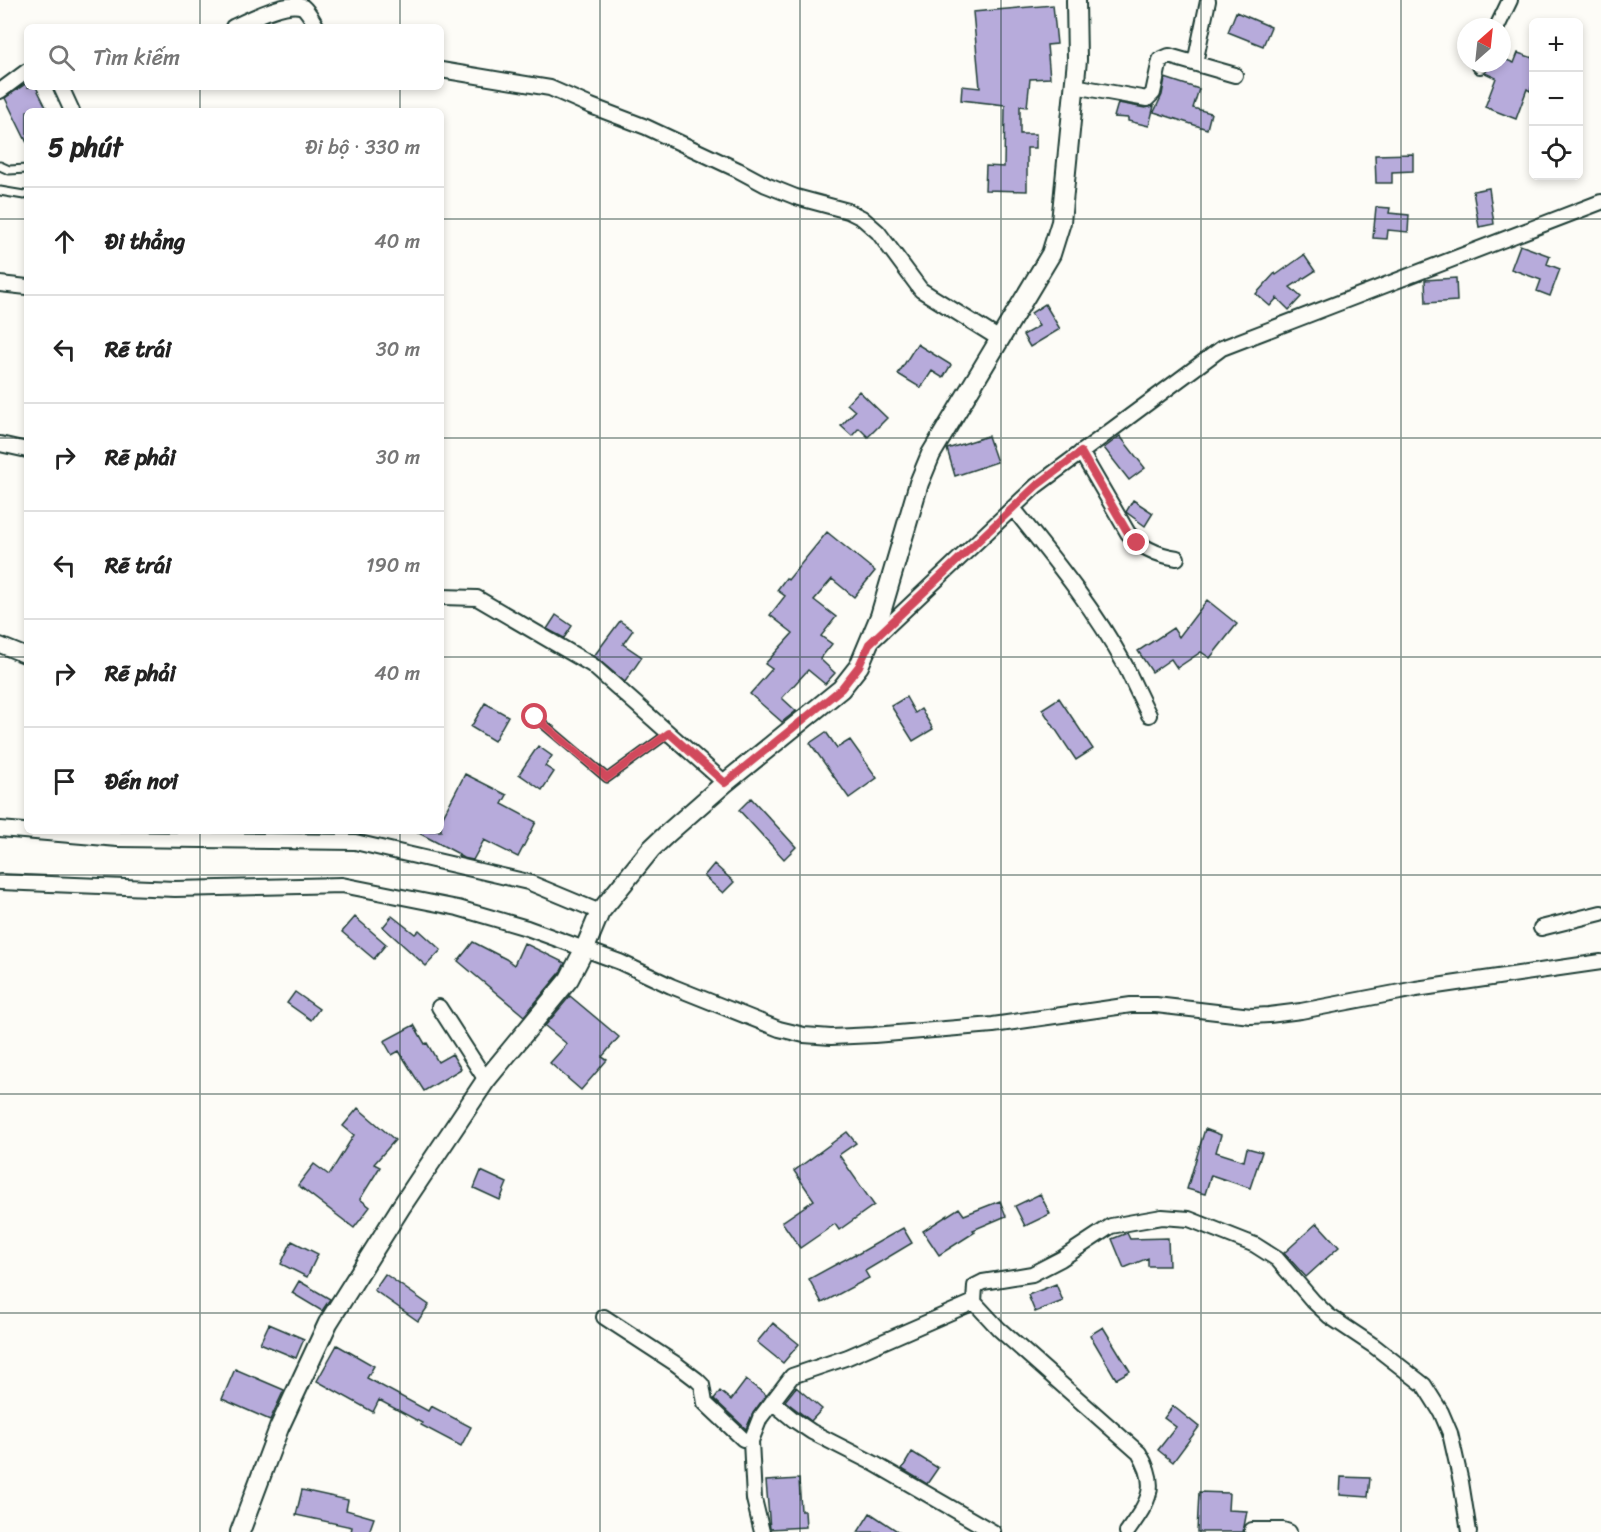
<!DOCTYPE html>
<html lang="vi">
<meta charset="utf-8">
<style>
:root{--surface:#fff;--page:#f2f2f2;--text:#222;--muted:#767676;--line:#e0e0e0}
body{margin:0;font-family:Sriracha,sans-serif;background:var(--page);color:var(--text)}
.controls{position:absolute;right:18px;top:18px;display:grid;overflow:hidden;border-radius:9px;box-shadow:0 3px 9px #0003}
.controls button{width:54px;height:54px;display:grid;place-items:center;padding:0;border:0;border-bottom:2px solid var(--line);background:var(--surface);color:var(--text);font:30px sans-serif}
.compass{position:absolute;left:1457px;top:18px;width:54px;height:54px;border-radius:50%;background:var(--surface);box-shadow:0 3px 9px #0003;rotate:27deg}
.stop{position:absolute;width:18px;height:18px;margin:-14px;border:4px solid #d1495b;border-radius:50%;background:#fff}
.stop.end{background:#d1495b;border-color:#fff;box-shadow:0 2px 6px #0008}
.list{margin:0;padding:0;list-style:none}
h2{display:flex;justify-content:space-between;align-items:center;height:78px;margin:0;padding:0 24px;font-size:26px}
h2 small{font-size:20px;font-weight:400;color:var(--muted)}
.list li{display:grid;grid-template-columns:39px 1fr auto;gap:18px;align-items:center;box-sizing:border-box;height:108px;padding:0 24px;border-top:2px solid var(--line)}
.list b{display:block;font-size:22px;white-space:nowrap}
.list em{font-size:20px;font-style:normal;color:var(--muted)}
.icon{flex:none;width:33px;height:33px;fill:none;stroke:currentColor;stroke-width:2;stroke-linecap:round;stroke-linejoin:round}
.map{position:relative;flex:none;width:1601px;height:1532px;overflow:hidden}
.search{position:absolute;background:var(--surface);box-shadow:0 3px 9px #0003;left:24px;top:24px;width:420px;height:66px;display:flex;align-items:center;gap:15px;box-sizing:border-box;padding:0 21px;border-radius:9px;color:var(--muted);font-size:22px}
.panel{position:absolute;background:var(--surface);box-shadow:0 3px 9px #0003;left:24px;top:108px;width:420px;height:726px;border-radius:9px}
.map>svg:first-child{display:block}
</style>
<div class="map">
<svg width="1601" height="1532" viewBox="0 0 1601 1532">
<rect width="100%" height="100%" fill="#fdfcf7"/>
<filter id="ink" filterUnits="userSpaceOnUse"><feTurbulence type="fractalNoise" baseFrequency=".0167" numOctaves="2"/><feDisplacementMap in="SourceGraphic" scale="12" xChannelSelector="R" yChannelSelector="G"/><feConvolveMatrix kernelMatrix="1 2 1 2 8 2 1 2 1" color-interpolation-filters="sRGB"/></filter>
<g filter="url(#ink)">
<path fill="#b7abdb" stroke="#1f3d34" stroke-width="1.5" d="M1053,5L1057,44L1047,45L1050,78L1030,79L1027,107L1020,106V134H1036V148H1027V191L985,190L986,166L1004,167L1005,105L961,100L962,86L980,88L973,12Z
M1236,12L1271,27L1263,46L1228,32Z
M1518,53L1533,58V83L1530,91L1527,89L1516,119L1485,107L1496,78L1485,73L1490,63H1502V58L1514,63Z
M1165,78L1199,89L1193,108L1211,113L1207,129L1154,112L1162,95Z
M27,83V87H36L48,111H27V143L5,98Z
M1118,103L1145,108L1154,106L1149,126L1128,121V118L1114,117Z
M1413,154V171L1392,172V183H1376L1375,155Z
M1489,188L1494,224L1479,227L1473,191Z
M1376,207L1390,208L1389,213L1409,215L1408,232L1388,230L1387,239L1373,238Z
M1520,245L1550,256L1547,264L1560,269L1550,296L1537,291L1541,280L1511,269Z
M1304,255L1315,271L1290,287L1301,297L1289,310L1277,298L1270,306L1256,294L1275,273L1276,275Z
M1456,278L1457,301L1426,303L1425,280Z
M1045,304L1060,329L1030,347L1023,335L1039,326L1031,313Z
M917,344L951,365L943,378L932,371L921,388L898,374Z
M859,391L887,418L868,437L859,428L852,436L841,426L855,411L847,404Z
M988,436L997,462L955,476L947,449Z
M1120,436L1145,468L1129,480L1104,448Z
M1133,500L1153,513L1145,526L1126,512Z
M827,532L875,571L854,597L832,579L814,600L836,617L821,636L832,644L820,659L835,673L825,684L808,670L782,698L796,711L782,722L750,694L772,669L765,664L793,633L770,615L785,596L777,590L786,578L788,580Z
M1207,600L1237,624L1210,658L1201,652L1177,668L1171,659L1152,672L1138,651L1173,628L1179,637Z
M556,615L572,626L564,638L547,629Z
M620,621L633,630L623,644L642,657L625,682L594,656Z
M906,697L915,713L921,709L933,729L913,741L891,706Z
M1059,698L1093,749L1076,760L1042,709Z
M485,703L508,716L494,741L471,727Z
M826,732L837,748L850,740L877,778L849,798L810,743Z
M538,746L552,756L545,766L554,772L542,790L519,774Z
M465,774L507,795L502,804L536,822L518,857L484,840L473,860L463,858L458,855L459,854L415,831H441V820Z
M751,798L796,847L784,859L739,810Z
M714,864L734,882L723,893L704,876Z
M392,916L415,934L419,930L441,950L426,966L383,927Z
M355,917L386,944L374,959L342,932Z
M473,942L506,959L514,965L524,943L565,963L560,973L524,1016L458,961Z
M295,992L319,1009L311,1020L287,1003Z
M570,996L619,1037L602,1057L607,1060L581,1090L550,1063L567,1044L545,1026Z
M414,1025L425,1044L427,1043L438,1062L452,1054L461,1069L424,1091L399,1051L392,1055L384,1041Z
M358,1108L395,1140L374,1164L380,1167L360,1199L370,1207L354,1228L298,1185L314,1164L329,1175L354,1135L343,1126Z
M1205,1129L1221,1135L1216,1152L1244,1161L1247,1148L1262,1152L1250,1188L1211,1175L1205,1194L1187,1189Z
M847,1132L856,1143L839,1155L874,1205L839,1230L835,1224L800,1248L782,1222L814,1200L794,1171Z
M481,1171L507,1183L500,1200L474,1188Z
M1040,1194L1050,1214L1025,1226L1015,1206Z
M1000,1201L1006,1216L973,1230L975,1232L939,1255L923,1231L959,1208L964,1215Z
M1317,1223L1339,1247L1306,1277L1284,1253Z
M903,1228L912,1243L865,1271L869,1278L822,1303L809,1279L855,1254L856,1255Z
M1127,1233L1130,1239L1168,1238L1169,1266H1148V1258L1124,1268L1112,1239Z
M292,1241L318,1254L307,1277L281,1264Z
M385,1274L429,1305L418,1321L374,1290Z
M299,1281L330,1299L322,1311L292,1293Z
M1056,1284L1063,1301L1035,1312L1028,1295Z
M773,1323L799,1344L783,1363L757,1342Z
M269,1324L304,1339L296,1358L260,1343Z
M1103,1327L1130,1371L1116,1379L1090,1335Z
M337,1345L374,1366L367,1378L428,1411L431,1406L471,1427L461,1446L421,1425L422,1423L379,1400L373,1412L317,1381Z
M235,1369L284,1390L270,1420L222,1399Z
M746,1380L766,1395L753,1413L746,1429L714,1399L720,1391L731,1400Z
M796,1387L822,1409L811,1421L785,1401Z
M1173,1406L1199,1427L1173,1462L1158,1450L1176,1427L1164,1418Z
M912,1452L938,1468L927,1484L902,1469Z
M1341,1477L1370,1478L1368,1497L1340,1495Z
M799,1479L801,1511H805L806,1527L770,1529L766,1481Z
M302,1490L348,1500L346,1510L374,1518L369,1532H351L352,1527L296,1515Z
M1199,1492L1229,1493L1228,1510L1247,1511L1243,1532H1197Z
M870,1513L899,1532H858Z"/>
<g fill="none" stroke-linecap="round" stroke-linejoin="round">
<defs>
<path id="service" d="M0,166L9,170L27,169
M0,191L24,195
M535,717L607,778L669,733"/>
<path id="minor" d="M233,27C250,19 287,0 303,7C309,12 313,21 317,27
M1497,27L1510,0
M1195,63L1208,1
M1480,66L1481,63
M441,70L550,88L591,106L646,127L738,170L766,185L796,197L848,211L862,218L878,232L921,290L998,338
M1074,86L1147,99L1153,93L1160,60L1169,56L1235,75
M61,87L72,111
M0,91L27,71
M0,284L27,287
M0,444L27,450
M1081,452L1128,533C1141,548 1157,555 1177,558
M1013,508C1053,558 1094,608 1125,665C1133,682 1141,699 1149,715
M441,597L477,598L592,665L725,783
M871,642L1036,486L1222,348L1601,202
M0,645L27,656
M0,829L118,839L355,842L528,882L600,912
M0,882L175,889L342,885L458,908L527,928L620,962L671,986L779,1029L804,1035L831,1037L874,1035L993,1025L1131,1005H1156L1251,1016L1269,1015L1301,1011L1416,989L1601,962
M1541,928L1601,913
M439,1007L486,1080
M604,1317L676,1364L697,1380L702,1385L705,1403L743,1439L751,1441
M772,1402L794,1420L812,1432L875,1464L993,1532
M1252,1530H1283L1289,1532
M762,1532L754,1499L751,1441L760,1418L792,1376L848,1357L974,1302
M1127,1532C1148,1502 1160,1487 1139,1453L999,1329L974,1302L975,1286L983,1282L1032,1274L1061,1259L1111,1226L1162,1217L1189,1219L1255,1245L1277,1259L1313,1301L1329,1316L1374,1346L1424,1385L1441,1412L1450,1433L1461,1482L1469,1532"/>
<path id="tertiary" d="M240,1532L279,1428L328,1323L401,1207L486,1080L569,979L585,948L600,912L651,849L668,833L725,783L841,689L859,666L880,616L919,483L931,454L1051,254L1061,222L1077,60L1076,0"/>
</defs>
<use href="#service" stroke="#1f3d34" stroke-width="11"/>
<use href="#minor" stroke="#1f3d34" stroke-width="18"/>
<use href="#tertiary" stroke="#1f3d34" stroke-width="22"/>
<use href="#service" stroke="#fdfcf7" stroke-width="7"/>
<use href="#minor" stroke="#fdfcf7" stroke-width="14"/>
<use href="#tertiary" stroke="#fdfcf7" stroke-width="18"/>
</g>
</g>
<g fill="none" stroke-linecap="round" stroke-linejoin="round" filter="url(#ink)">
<path stroke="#d1495b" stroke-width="8" d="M535,717L607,778L669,733L725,783L841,689L859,666L869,644L1036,486L1081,452L1128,533L1137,543"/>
</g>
<path fill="none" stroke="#1f3d34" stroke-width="1.5" stroke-opacity="0.55" d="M200,0V27M400,0V27M600,0V1532M800,0V1532M1001,0V1532M1201,0V1532M1401,0V1532M200,87V111M400,87V111M0,219H27M441,219H1601M0,438H27M441,438H1601M0,657H27M441,657H1601M200,831V1532M400,831V1532M0,875H1601M0,1094H1601M0,1313H1601"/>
</svg>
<div class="controls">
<button>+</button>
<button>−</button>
<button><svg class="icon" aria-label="locate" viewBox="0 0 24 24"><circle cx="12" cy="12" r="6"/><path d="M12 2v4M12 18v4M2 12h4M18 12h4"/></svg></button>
</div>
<svg class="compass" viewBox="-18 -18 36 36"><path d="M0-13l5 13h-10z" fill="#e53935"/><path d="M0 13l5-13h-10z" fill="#767676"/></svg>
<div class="stop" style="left:535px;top:717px"></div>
<div class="stop end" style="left:1137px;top:543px"></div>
<div class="search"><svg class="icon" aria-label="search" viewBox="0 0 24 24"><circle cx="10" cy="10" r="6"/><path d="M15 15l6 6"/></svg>Tìm kiếm</div>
<section class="panel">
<h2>5 phút<small>Đi bộ · 330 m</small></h2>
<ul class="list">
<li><svg class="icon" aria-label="ahead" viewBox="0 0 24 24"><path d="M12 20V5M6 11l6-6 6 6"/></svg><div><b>Đi thẳng</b></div><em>40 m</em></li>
<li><svg class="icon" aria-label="left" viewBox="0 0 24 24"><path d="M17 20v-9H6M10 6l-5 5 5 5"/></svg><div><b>Rẽ trái</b></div><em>30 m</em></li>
<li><svg class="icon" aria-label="right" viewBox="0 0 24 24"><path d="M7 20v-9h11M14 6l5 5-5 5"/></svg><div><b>Rẽ phải</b></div><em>30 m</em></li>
<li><svg class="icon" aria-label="left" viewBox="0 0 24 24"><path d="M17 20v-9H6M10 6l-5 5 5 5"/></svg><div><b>Rẽ trái</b></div><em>190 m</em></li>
<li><svg class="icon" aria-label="right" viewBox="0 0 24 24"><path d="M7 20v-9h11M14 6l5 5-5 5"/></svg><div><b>Rẽ phải</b></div><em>40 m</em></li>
<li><svg class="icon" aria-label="arrive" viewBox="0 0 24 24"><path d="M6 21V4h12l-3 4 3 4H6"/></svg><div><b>Đến nơi</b></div></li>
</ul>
</section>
</div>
